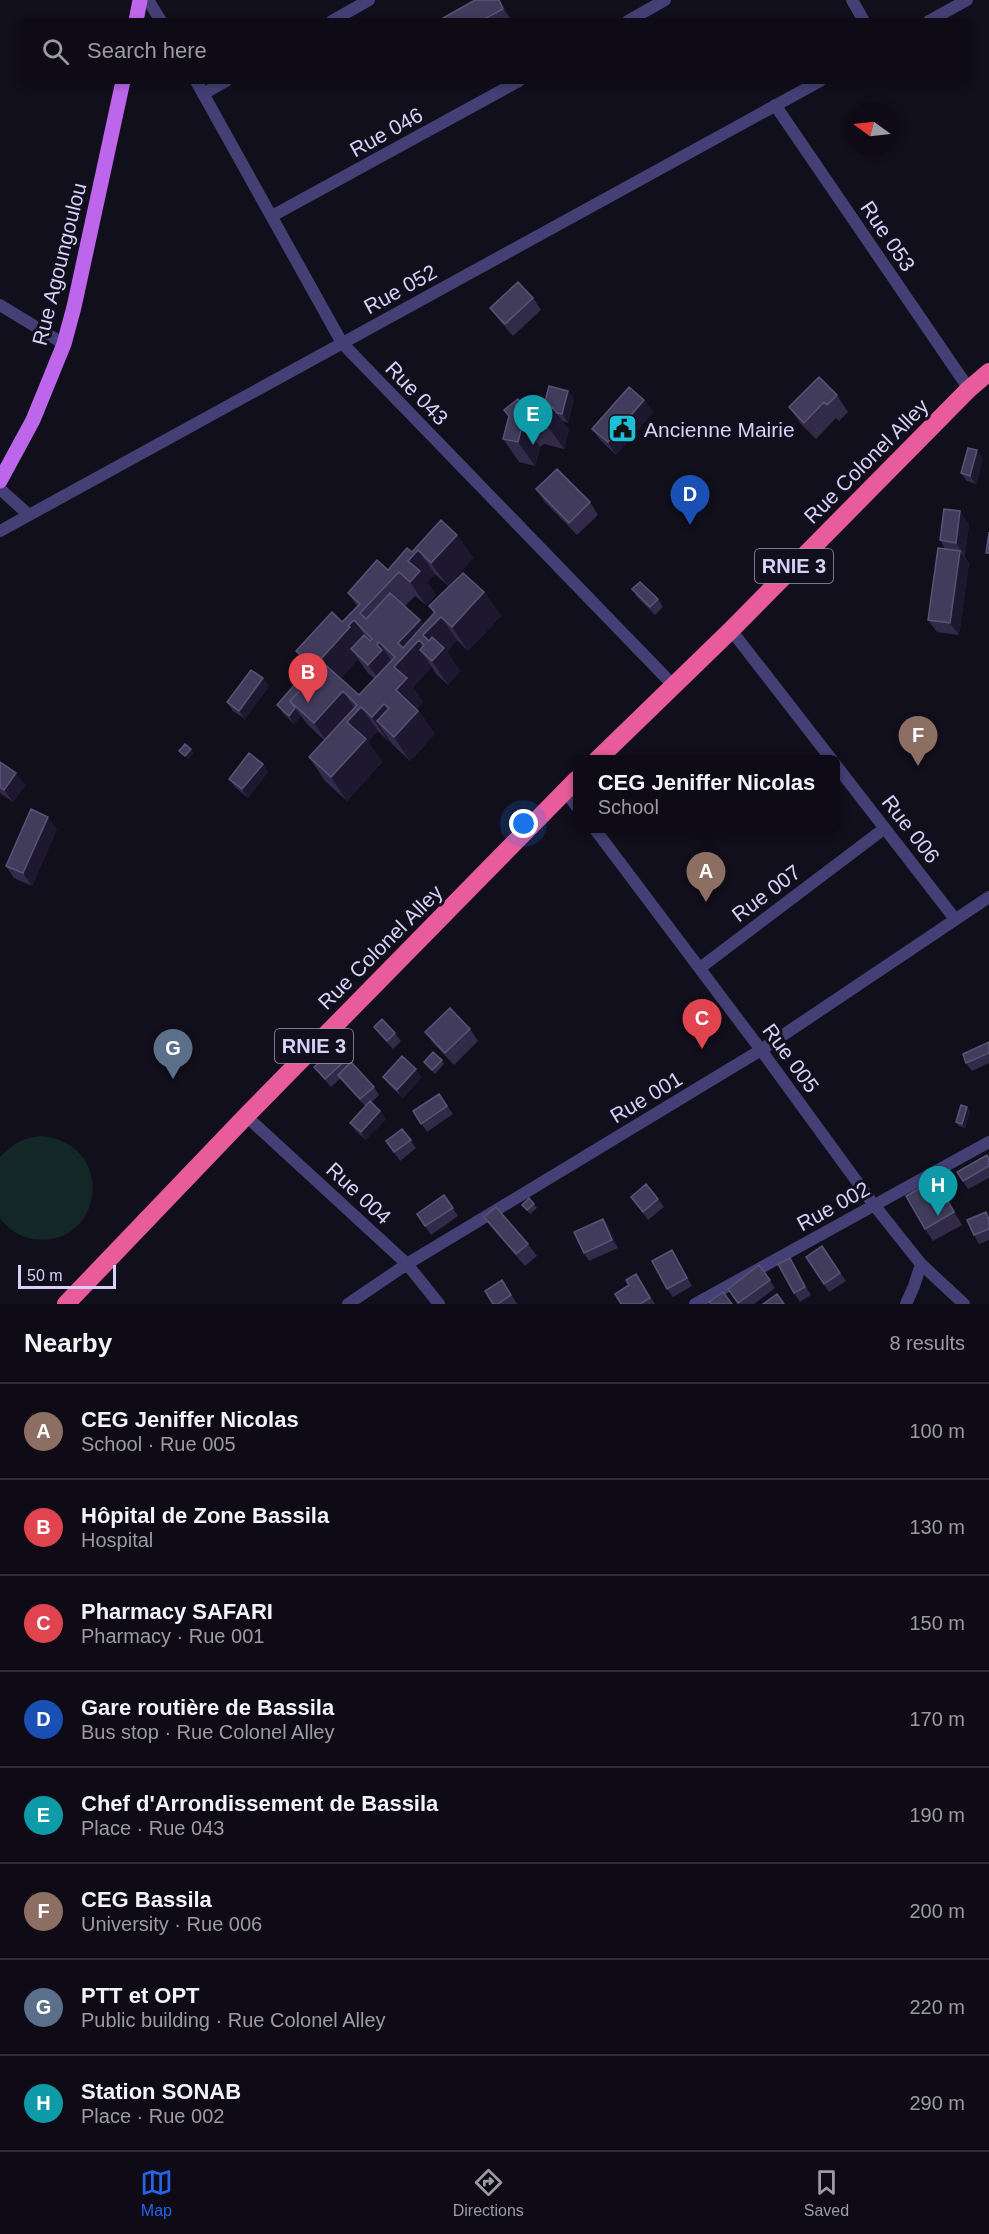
<!DOCTYPE html>
<meta charset="utf-8">
<style>
:root{--surface:#0e0b16;--page:#1c1923;--text:#f1f3f6;--muted:#9b9ba1;--line:#2e2b35;--accent:#2563eb}
body{margin:0;font-family:Arial,sans-serif;background:var(--page);color:var(--text)}
.compass{position:absolute;left:845px;top:102px;width:54px;height:54px;border-radius:50%;background:var(--surface);box-shadow:0 3px 9px #0003;rotate:285deg}
.scale{position:absolute;left:18px;bottom:15px;width:98px;box-sizing:border-box;padding-left:6px;border:3px solid #d7d1f9;border-top:0;font-size:16px;line-height:21px;white-space:nowrap;color:#d7d1f9;-webkit-text-stroke:4px #120f1d;paint-order:stroke}
.you{position:absolute;left:524px;top:824px;width:21px;height:21px;margin:-15px;border:4px solid #fff;border-radius:50%;background:#1a73e8;box-shadow:0 0 0 9px #1a73e833}
.badge{display:grid;place-items:center;width:39px;height:39px;border-radius:50%;background:var(--accent);color:#fff;font-size:20px;font-weight:700}
.pin{position:absolute;translate:-50% -50px;filter:drop-shadow(0 2px 3px #0008)}
.pin::after{content:'';position:absolute;top:32px;width:21px;height:18px;background:inherit;clip-path:polygon(0 0,100% 0,50% 100%)}
.popup{position:absolute;left:573px;top:755px;width:267px;height:78px;box-sizing:border-box;display:grid;place-content:center;border-radius:9px;background:var(--surface);filter:drop-shadow(0 2px 4px #0005);font-size:20px;white-space:nowrap;color:var(--muted)}
.popup b{font-size:22px;color:var(--text)}
.popup::after{content:'';position:absolute;left:50%;top:100%;margin-left:-12px;border:12px solid transparent;border-top-color:var(--surface)}
.list{margin:0;padding:0;list-style:none}
h2{display:flex;justify-content:space-between;align-items:center;height:78px;margin:0;padding:0 24px;font-size:26px}
h2 small{font-size:20px;font-weight:400;color:var(--muted)}
.list li{display:grid;grid-template-columns:39px 1fr auto;gap:18px;align-items:center;box-sizing:border-box;height:96px;padding:0 24px;border-top:2px solid var(--line)}
.list b{display:block;font-size:22px;white-space:nowrap}
.list p{margin:0;font-size:20px;white-space:nowrap;color:var(--muted)}
.list em{font-size:20px;font-style:normal;color:var(--muted)}
.icon{flex:none;width:33px;height:33px;fill:none;stroke:currentColor;stroke-width:2;stroke-linecap:round;stroke-linejoin:round}
.map{position:relative;flex:none;width:989px;height:1304px;overflow:hidden}
.search{position:absolute;background:var(--surface);box-shadow:0 3px 9px #0003;left:18px;right:18px;top:18px;height:66px;display:flex;align-items:center;gap:15px;box-sizing:border-box;padding:0 21px;border-radius:9px;color:var(--muted);font-size:22px}
.sheet{height:846px;background:var(--surface)}
nav{display:flex;justify-content:space-around;align-items:center;box-sizing:border-box;height:84px;border-top:2px solid var(--line);background:var(--surface);font-size:16px;color:var(--muted)}
nav a{display:grid;justify-items:center;gap:3px}
nav .on{color:var(--accent)}
.map>svg:first-child{display:block}
</style>
<div class="map">
<svg width="989" height="1304" viewBox="0 0 989 1304">
<rect width="100%" height="100%" fill="#120f1d"/>
<path fill="#132726" d="M42,1136C118,1144 103,1249 34,1239C20,1237 9,1230 0,1218V1157C12,1144 24,1137 42,1136Z"/>
<g fill="none" stroke-linecap="round" stroke-linejoin="round">
<path stroke="#444076" stroke-width="12" d="M148,0L161,21
M852,0L864,21
M332,21L369,0
M628,21L665,0
M929,21L967,0
M196,81L342,343L673,685
M203,94L226,81
M775,105L969,389
M272,216L519,81
M0,305L64,344
M0,489L29,515
M0,531L820,81
M731,630L832,760
M835,764L955,919
M565,791L577,807
M594,828L761,1050L874,1205L921,1264L964,1304
M700,968L885,828
M246,1116L407,1264L439,1304
M348,1304L407,1264L761,1050L989,897
M695,1304L989,1142
M906,1304L914,1286L921,1264"/>
<path stroke="#be66eb" stroke-width="15" d="M136,21L140,0
M0,481L33,420L64,344L74,307L123,81"/>
<path stroke="#e95c9b" stroke-width="18" d="M597,760L731,630L969,389L989,372
M66,1304L246,1116L577,779"/>
</g>
<path fill="#312a49" fill-rule="evenodd" d="M475,0H500L512,21H445Z
M533,298L541,310L513,336L499,320L490,308Z
M568,391L574,399L568,423L562,421L569,430L564,449L544,444L540,447L535,466L519,462L503,439L523,406L544,405Z
M837,395L848,412L839,421L836,418L816,439L800,423L789,407Z
M644,400L653,412L616,455L601,441L592,429Z
M983,459L976,484L967,481L961,473Z
M536,489L590,502L598,515L577,535L544,501Z
M969,524L965,555L963,554L969,563L959,635L937,632L928,620L945,549L940,540Z
M457,535L473,558L448,586L435,574L427,582L436,595L426,605L415,596L405,606L420,620L424,625L434,614L429,606L484,592L501,616L468,651L457,640L447,652L460,671L448,685L436,674L432,667L413,687L423,702L417,709L435,734L410,761L393,745L389,740L388,741L378,731L368,742L382,762L347,801L325,781L309,757L324,740L307,724L301,716L294,724L283,713L277,705L303,687L314,675L296,651L342,622L357,606L348,593L388,570L412,552ZM358,659L367,672L375,679L359,695L340,679Z
M632,589L658,599L663,607L655,615L638,598Z
M263,678L269,686L245,719L233,711L227,702Z
M0,762L25,785L13,802L0,793Z
M263,764L268,772L248,798L235,787L229,779Z
M57,829L32,886L14,878L6,866Z
M374,1027L395,1033L401,1041L393,1049L380,1035Z
M470,1029L478,1041L454,1065L434,1044L425,1032Z
M989,1042V1063L972,1071L966,1063Z
M346,1060L349,1064L374,1087L379,1095L371,1103L380,1111L386,1119L366,1140L356,1131L350,1123L365,1106L340,1079L331,1087L314,1067Z
M442,1060L444,1064L435,1074L424,1062Z
M383,1077H422L403,1098L389,1085Z
M439,1094L453,1114L427,1132L413,1111Z
M967,1107L970,1111L965,1128L959,1126L956,1122Z
M402,1129L416,1148L400,1161L386,1141Z
M989,1158V1178L968,1189L963,1181Z
M935,1179L944,1191L962,1225L933,1241L925,1229Z
M444,1195L458,1216L431,1235L417,1214Z
M631,1197L658,1199L664,1207L648,1220Z
M534,1204L537,1208L530,1214L522,1205Z
M484,1217L528,1244L537,1256L525,1266L493,1229Z
M989,1217V1240L979,1244L974,1235Z
M603,1219L609,1227L618,1248L589,1261L584,1253Z
M822,1246L846,1281L829,1292L806,1257Z
M672,1250L677,1258L692,1286L673,1297L667,1289Z
M790,1258L795,1266L811,1295L800,1302L794,1293Z
M759,1265L775,1288L754,1304H738L728,1289Z
M636,1274L642,1283L655,1304H621L629,1285Z
M502,1280L517,1304H493Z"/>
<path fill="#1d1730" fill-rule="evenodd" d="M499,0H500L512,21L503,9Z
M568,391L574,399L568,423L562,414Z
M644,400L653,412L616,455L608,442Z
M552,407L569,430L564,449L547,425Z
M523,423L540,447L535,466L518,442Z
M977,450L983,459L976,484L970,476Z
M960,511L969,524L965,555L956,543Z
M457,535L473,558L448,586L431,563Z
M418,550L435,574L427,582L436,595L426,605L410,582L408,561Z
M960,551L969,563L959,635L950,623Z
M484,592L501,616L468,651L452,627Z
M441,617L457,640L447,652L460,671L448,685L432,661L420,650L432,667L413,687L423,702L412,714L385,688L368,665L377,645L379,642L395,666L398,643L420,620L428,631ZM419,640L424,645L432,660Z
M354,620L370,643L351,649L358,659L336,683L320,660Z
M263,678L269,686L245,719L239,711Z
M343,691L357,712L361,707L378,731L368,742L382,762L347,801L331,777L330,746L314,723Z
M384,704L401,728L377,721L389,740L388,741L372,717Z
M295,708L301,716L294,724L289,716Z
M418,711L435,734L410,761L394,737Z
M191,749L194,753L188,760L185,756Z
M263,764L268,772L248,798L242,789Z
M16,773L25,785L13,802L4,790Z
M48,817L57,829L32,886L23,873Z
M416,1069L422,1077L403,1098L397,1090Z
M967,1107L970,1111L965,1128L962,1124Z
M380,1111L386,1119L366,1140L361,1132Z
M935,1179L944,1191L962,1225L954,1212Z
M603,1219L609,1227L618,1248L612,1240Z
M672,1250L677,1258L692,1286L687,1278Z
M790,1258L795,1266L811,1295L805,1287Z"/>
<path fill="#423c5c" stroke="#5a5375" stroke-width="1.5" fill-rule="evenodd" d="M475,0H499L503,9L481,21H445L443,18Z
M518,282L533,298L505,324L490,308Z
M819,377L837,395L827,405L824,402L804,423L789,407Z
M549,386L568,391L562,414L557,413L552,407L544,405Z
M629,387L644,400L608,442L592,429Z
M518,399L523,406L525,399L552,407L547,425L528,420L523,423L518,442L503,439L509,416L504,410Z
M968,448L977,450L970,476L961,473Z
M557,469L590,502L569,523L536,489Z
M944,509L960,511L956,543L940,540Z
M441,520L457,535L431,563L418,550L408,561L420,571L410,582L399,572L360,613L366,619L390,593L420,620L398,643L403,648L435,612L429,606L463,573L484,592L452,627L441,617L423,635L429,641L432,637L444,648L432,661L420,650L424,645L419,640L394,667L407,678L396,690L418,711L394,737L377,721L389,708L384,704L372,717L361,707L347,722L366,739L331,777L309,757L357,705L343,691L314,723L290,701L318,671L296,651L332,612L342,622L360,604L348,593L377,560L388,570L407,548L412,552ZM354,620L372,639L370,641L364,635L351,649L368,665L382,650L377,645L379,642L395,657L359,695L320,660L350,627L348,626Z
M989,532V553H986Z
M938,548L960,551L950,623L928,620Z
M640,582L658,599L650,607L632,589Z
M251,670L263,678L239,711L227,702Z
M297,682L303,687L290,701L295,708L289,716L277,705Z
M185,744L191,749L185,756L179,751Z
M249,753L263,764L242,789L229,779Z
M0,762L16,773L4,790L0,787Z
M31,809L48,817L23,873L6,866Z
M450,1008L470,1029L445,1053L425,1032Z
M382,1019L395,1033L387,1041L374,1027Z
M989,1042V1053L966,1063L963,1054Z
M335,1048L346,1060L325,1079L314,1067Z
M433,1052L442,1060L432,1070L424,1062Z
M402,1056L416,1069L397,1090L383,1077Z
M351,1062L374,1087L360,1099L338,1075Z
M439,1094L447,1106L421,1124L413,1111Z
M370,1101L380,1111L361,1132L350,1123Z
M961,1105L967,1107L962,1124L956,1122Z
M402,1129L411,1140L394,1152L386,1141Z
M987,1155L989,1159V1166L963,1181L957,1172Z
M935,1179L954,1212L925,1229L906,1196Z
M646,1184L658,1199L643,1212L631,1197Z
M444,1195L453,1208L425,1226L417,1214Z
M529,1198L534,1204L527,1210L522,1205Z
M496,1207L528,1244L516,1254L484,1217Z
M986,1212L989,1220V1229L974,1235L967,1220Z
M603,1219L612,1240L584,1253L574,1232Z
M822,1246L840,1273L824,1284L806,1257Z
M672,1250L687,1278L667,1289L652,1261Z
M790,1258L805,1287L794,1293L778,1264Z
M759,1265L770,1280L738,1303L728,1289Z
M636,1274L650,1298L640,1304H621L615,1294L629,1285L626,1280Z
M502,1280L511,1295L498,1304H493L485,1291Z
M723,1292L732,1304H711L709,1302Z
M777,1294L784,1304H763Z"/>
<defs>
<symbol id="civic-square" viewBox="-11 -11 22 22"><rect x="-9" y="-9" width="18" height="18" rx="4" fill="#1dc0d9" stroke="#120f1d"/><path d="M-.6-6.5H3V-4.5H.6V-3L4-1V1h2V6H-6V1h2V-1L-.6-3ZM-1.2 2.5V6h2.4V2.5Z" fill="#111"/></symbol>
</defs>
<g fill-rule="evenodd">
<use href="#civic-square" x="606" y="412" width="33" height="33"/>
</g>
<g text-anchor="middle" dominant-baseline="central" stroke-width="6" stroke-linejoin="round" paint-order="stroke">
<g fill="#120f1d" stroke="#9c97b7" stroke-width="1.5">
<rect x="755" y="549" width="78" height="34" rx="4.5"/>
<rect x="275" y="1029" width="78" height="34" rx="4.5"/>
</g>
<g font-size="20" font-weight="bold" fill="#d7d1f9">
<text x="794" y="566">RNIE 3</text>
<text x="314" y="1046">RNIE 3</text>
</g>
<g font-size="21" fill="#d7d1f9" stroke="#120f1d">
<text transform="translate(386 132) rotate(-29)">Rue 046</text>
<text transform="translate(888 236) rotate(56)">Rue 053</text>
<text transform="translate(59 264) rotate(-76)">Rue Agoungoulou</text>
<text transform="translate(400 289) rotate(-29)">Rue 052</text>
<text transform="translate(417 393) rotate(46)">Rue 043</text>
<text transform="translate(866 461) rotate(-45)">Rue Colonel Alley</text>
<text transform="translate(911 829) rotate(52)">Rue 006</text>
<text transform="translate(766 893) rotate(-37)">Rue 007</text>
<text transform="translate(380 947) rotate(-45)">Rue Colonel Alley</text>
<text transform="translate(791 1058) rotate(54)">Rue 005</text>
<text transform="translate(646 1097) rotate(-31)">Rue 001</text>
<text transform="translate(359 1193) rotate(43)">Rue 004</text>
<text transform="translate(833 1206) rotate(-29)">Rue 002</text>
</g>
<g font-size="21" fill="#d7d1f9" stroke="#120f1d" text-anchor="start">
<text x="644" y="429">Ancienne Mairie</text>
</g>
</g>
</svg>
<svg class="compass" viewBox="-18 -18 36 36"><path d="M0-13l5 13h-10z" fill="#e53935"/><path d="M0 13l5-13h-10z" fill="#9b9ba1"/></svg>
<div class="scale">50 m</div>
<div class="you"></div>
<div class="pin badge" style="left:706px;top:902px;background:#8d6e63">A</div>
<div class="popup"><b>CEG Jeniffer Nicolas</b>School</div>
<div class="pin badge" style="left:308px;top:703px;background:#e0444e">B</div>
<div class="pin badge" style="left:702px;top:1049px;background:#e0444e">C</div>
<div class="pin badge" style="left:690px;top:525px;background:#1a4fb4">D</div>
<div class="pin badge" style="left:533px;top:445px;background:#0f9aa8">E</div>
<div class="pin badge" style="left:918px;top:766px;background:#8d6e63">F</div>
<div class="pin badge" style="left:173px;top:1079px;background:#5c6f8a">G</div>
<div class="pin badge" style="left:938px;top:1216px;background:#0f9aa8">H</div>
<div class="search"><svg class="icon" aria-label="search" viewBox="0 0 24 24"><circle cx="10" cy="10" r="6"/><path d="M15 15l6 6"/></svg>Search here</div>
</div>
<section class="sheet">
<h2>Nearby<small>8 results</small></h2>
<ul class="list">
<li><span class="badge" style="background:#8d6e63">A</span><div><b>CEG Jeniffer Nicolas</b><p>School · Rue 005</p></div><em>100 m</em></li>
<li><span class="badge" style="background:#e0444e">B</span><div><b>Hôpital de Zone Bassila</b><p>Hospital</p></div><em>130 m</em></li>
<li><span class="badge" style="background:#e0444e">C</span><div><b>Pharmacy SAFARI</b><p>Pharmacy · Rue 001</p></div><em>150 m</em></li>
<li><span class="badge" style="background:#1a4fb4">D</span><div><b>Gare routière de Bassila</b><p>Bus stop · Rue Colonel Alley</p></div><em>170 m</em></li>
<li><span class="badge" style="background:#0f9aa8">E</span><div><b>Chef d'Arrondissement de Bassila</b><p>Place · Rue 043</p></div><em>190 m</em></li>
<li><span class="badge" style="background:#8d6e63">F</span><div><b>CEG Bassila</b><p>University · Rue 006</p></div><em>200 m</em></li>
<li><span class="badge" style="background:#5c6f8a">G</span><div><b>PTT et OPT</b><p>Public building · Rue Colonel Alley</p></div><em>220 m</em></li>
<li><span class="badge" style="background:#0f9aa8">H</span><div><b>Station SONAB</b><p>Place · Rue 002</p></div><em>290 m</em></li>
</ul>
</section>
<nav>
<a class="on"><svg class="icon" aria-label="map" viewBox="0 0 24 24"><path d="M3 6l6-2 6 2 6-2v14l-6 2-6-2-6 2zM9 4v14M15 6v14"/></svg>Map</a>
<a><svg class="icon" aria-label="directions" viewBox="0 0 24 24"><path d="M12 3l9 9-9 9-9-9zM9 14v-3h6M13 9l2 2-2 2"/></svg>Directions</a>
<a><svg class="icon" aria-label="saved" viewBox="0 0 24 24"><path d="M7 4h10v16l-5-4-5 4z"/></svg>Saved</a>
</nav>
